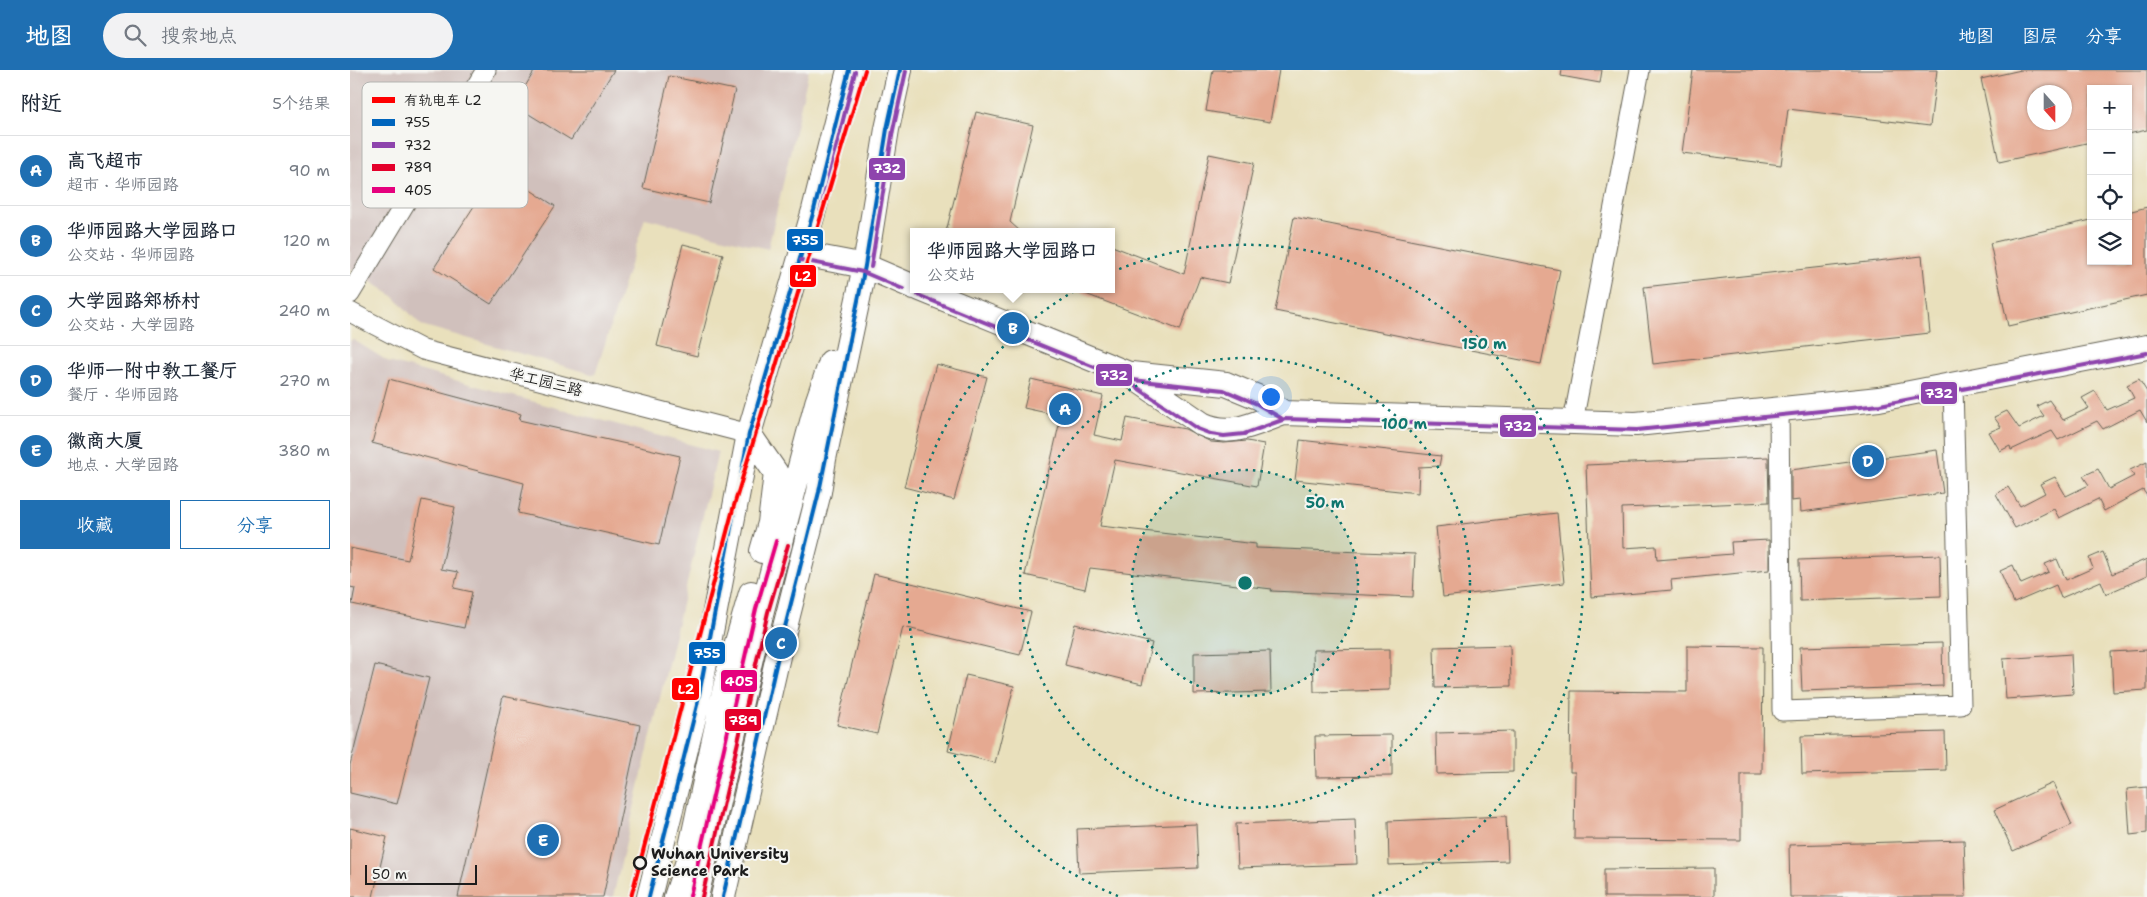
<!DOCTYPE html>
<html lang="zh">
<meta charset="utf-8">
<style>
:root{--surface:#fff;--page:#f2f2f3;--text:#1f2937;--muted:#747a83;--line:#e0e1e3;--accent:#1f6fb2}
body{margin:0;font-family:"Shantell Sans","LXGW WenKai TC",sans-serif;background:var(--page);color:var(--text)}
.controls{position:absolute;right:15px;top:15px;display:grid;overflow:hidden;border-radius:0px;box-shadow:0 1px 4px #0004}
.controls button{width:45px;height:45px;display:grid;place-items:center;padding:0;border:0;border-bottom:1px solid var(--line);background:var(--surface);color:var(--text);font:25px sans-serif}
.compass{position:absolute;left:1677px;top:15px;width:45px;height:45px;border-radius:50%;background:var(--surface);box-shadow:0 1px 4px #0004;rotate:159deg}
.scale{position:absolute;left:15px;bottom:12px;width:112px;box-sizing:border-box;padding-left:5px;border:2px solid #1c1c1c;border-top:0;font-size:14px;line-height:18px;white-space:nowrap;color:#1c1c1c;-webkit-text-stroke:4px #f6f6f2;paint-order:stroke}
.you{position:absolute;left:920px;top:326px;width:18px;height:18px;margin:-12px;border:4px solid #fff;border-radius:50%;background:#1a73e8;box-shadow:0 0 0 8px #1a73e833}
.badge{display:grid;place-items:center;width:32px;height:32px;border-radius:50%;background:var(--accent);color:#fff;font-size:16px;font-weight:700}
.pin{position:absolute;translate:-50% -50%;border:2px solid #fff;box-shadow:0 1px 5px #0006}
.popup{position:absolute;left:560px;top:158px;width:205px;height:65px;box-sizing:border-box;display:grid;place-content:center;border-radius:0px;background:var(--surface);filter:drop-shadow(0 1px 4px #0005);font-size:16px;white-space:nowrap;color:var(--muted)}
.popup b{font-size:19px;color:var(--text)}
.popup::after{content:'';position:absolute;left:50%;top:100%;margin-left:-10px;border:10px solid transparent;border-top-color:var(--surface)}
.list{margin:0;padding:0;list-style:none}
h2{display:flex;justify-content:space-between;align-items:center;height:65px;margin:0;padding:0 20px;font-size:21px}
h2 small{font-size:16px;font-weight:400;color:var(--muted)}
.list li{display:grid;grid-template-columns:32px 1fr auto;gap:15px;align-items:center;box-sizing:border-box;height:70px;padding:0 20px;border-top:1px solid var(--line)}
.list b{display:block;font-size:19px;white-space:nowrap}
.list p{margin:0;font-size:16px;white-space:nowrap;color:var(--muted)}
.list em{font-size:16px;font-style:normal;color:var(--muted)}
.actions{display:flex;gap:10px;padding:15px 20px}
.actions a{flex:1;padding:11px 0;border:1px solid var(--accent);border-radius:0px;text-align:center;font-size:18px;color:var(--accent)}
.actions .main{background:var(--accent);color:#fff}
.icon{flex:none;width:28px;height:28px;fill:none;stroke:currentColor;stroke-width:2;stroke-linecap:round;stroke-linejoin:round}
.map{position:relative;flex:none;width:1797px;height:827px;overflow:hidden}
header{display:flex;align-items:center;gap:30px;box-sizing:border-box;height:70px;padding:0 25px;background:var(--accent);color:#fff}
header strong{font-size:24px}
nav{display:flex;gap:28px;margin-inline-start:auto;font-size:18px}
.search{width:350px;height:45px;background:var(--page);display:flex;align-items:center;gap:12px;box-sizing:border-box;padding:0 18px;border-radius:28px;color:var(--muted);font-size:19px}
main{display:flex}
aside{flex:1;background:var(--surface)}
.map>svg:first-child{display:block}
</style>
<header>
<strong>地图</strong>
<div class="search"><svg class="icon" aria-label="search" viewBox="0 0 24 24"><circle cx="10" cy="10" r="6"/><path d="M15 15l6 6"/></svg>搜索地点</div>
<nav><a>地图</a><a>图层</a><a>分享</a></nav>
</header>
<main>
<aside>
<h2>附近<small>5个结果</small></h2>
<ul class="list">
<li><span class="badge">A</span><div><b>高飞超市</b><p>超市 · 华师园路</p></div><em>90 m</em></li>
<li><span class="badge">B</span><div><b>华师园路大学园路口</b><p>公交站 · 华师园路</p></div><em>120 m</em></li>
<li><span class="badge">C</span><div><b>大学园路郑桥村</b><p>公交站 · 大学园路</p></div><em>240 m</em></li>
<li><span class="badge">D</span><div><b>华师一附中教工餐厅</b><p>餐厅 · 华师园路</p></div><em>270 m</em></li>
<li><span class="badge">E</span><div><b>徽商大厦</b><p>地点 · 大学园路</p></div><em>380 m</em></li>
</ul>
<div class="actions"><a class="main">收藏</a><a>分享</a></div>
</aside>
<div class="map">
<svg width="1797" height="827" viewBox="0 0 1797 827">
<rect width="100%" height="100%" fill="#f6f6f2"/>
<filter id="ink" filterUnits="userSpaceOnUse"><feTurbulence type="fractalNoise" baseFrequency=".02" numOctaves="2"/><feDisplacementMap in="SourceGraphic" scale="10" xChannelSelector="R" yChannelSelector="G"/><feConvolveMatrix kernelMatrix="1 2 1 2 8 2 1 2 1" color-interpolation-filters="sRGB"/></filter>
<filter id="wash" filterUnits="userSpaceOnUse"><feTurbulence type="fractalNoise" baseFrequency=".0096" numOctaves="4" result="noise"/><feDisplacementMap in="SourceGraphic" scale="20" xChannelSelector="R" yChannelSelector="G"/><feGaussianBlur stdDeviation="1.12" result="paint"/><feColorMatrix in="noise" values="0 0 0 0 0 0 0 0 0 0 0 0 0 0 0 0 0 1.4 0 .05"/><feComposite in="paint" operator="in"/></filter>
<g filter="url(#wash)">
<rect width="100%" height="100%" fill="#e9e0bc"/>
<path fill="#d0c0bc" d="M0,0H459L418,179L295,148L245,305L71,255L43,226L0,198Z
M2,269L39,292L368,382L263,827H0V272Z"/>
<g id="blocks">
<path fill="#e5a991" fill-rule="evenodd" d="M185,0H264L221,70L164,35Z
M863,0H929L920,52L856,41Z
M1212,0H1252L1250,13L1211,6Z
M1343,0H1587L1580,56L1438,39L1431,95L1332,83Z
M1671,0H1797V60L1778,64V19H1741V72L1649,92L1631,9ZM1684,22H1714V52H1684Z
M319,6L385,20L359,133L293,118Z
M626,42L683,55L660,152L671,162H596Z
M859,84L904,93L878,213L850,207L830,260L725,220L762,219V176L834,204Z
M148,99L205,136L141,234L84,198Z
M1797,137V225L1658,256L1640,173L1741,150V191H1778V142Z
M944,147L1210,200L1191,294L925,241Z
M333,174L373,184L347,286L307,276Z
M1572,186L1580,263L1303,294L1294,217Z
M586,294L637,307L604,430L554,417Z
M39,309L171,344L169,350L330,386L309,475L168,443L174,413L22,373Z
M681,309L753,326L744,365L772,371L777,348L835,359L861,372L874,373L897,371L914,374L907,416L765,390L750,456L906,474V478L1065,484L1063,527L921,521L922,519L740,498L735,519L675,505L711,346L674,338Z
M1789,309L1797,322V352L1790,340L1753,359L1747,351L1708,370L1702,361L1661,380L1660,376L1650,381L1639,362L1651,357L1644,347L1657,341L1669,358L1694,346L1687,336L1699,330L1713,350L1739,338L1732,328L1745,321L1757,340L1784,328L1777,315Z
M950,370L1091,386L1089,396L1069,397L1068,423L945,410Z
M1587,380L1593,423L1451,442L1450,430L1441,431V400Z
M1418,387L1419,432L1272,438L1273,478L1306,476L1307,490L1382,484L1381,472L1419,470V500L1321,510L1322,520L1241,527L1236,395Z
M1797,392V426L1793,420L1754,441L1748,429L1709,448L1704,439L1665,458L1646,424L1658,417L1670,436L1695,423L1690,414L1705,407L1716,426L1739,415L1733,406L1748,399L1759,419L1784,406L1780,400Z
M72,430L105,437L91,499L108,502L104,518L122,522L114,558L2,534L5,518L0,517V478L58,490Z
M1207,443L1214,513L1093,527L1086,457Z
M1753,482L1762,504L1797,489V506L1756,524L1751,511L1711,528L1706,515L1664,533L1650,501L1663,495L1671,514L1699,502L1695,494L1707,489L1716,510L1743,498L1739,488Z
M1590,485L1591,526L1450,531L1449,490Z
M524,504L681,542L670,585L553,557L527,664L487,655Z
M725,554L802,573L792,614L715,595Z
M1592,573L1593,616L1452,621L1450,577Z
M1160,575L1161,616L1085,618L1084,577Z
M1337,576L1413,577L1412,704H1391V770L1224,769L1225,702H1220L1221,621L1337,622Z
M1040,579V620L964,622L963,580Z
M1797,580V620L1763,622L1761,582Z
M920,581L921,622L844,624V583Z
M1721,584L1723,624L1656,629L1653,589Z
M25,595L79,608L47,734L0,723V695Z
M616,605L664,616L645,693L598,681Z
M153,626L290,655L253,827H108Z
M1163,661V702L1087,704L1086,663Z
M1595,662L1596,700L1452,704L1451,666Z
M1042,665V706L966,707L965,666Z
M1703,713L1722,755L1663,781L1644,740Z
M1797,717V763L1780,765L1777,719Z
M1156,746L1158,791L1039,795L1038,751Z
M1005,749L1007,794L888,798L886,754Z
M846,754L848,798L729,803L727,759Z
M0,758L37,767L23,827H0Z
M1614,770L1616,827H1440L1439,775Z
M1364,798V827H1254V799Z"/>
</g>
</g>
<g filter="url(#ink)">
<use href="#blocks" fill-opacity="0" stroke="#646154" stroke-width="1"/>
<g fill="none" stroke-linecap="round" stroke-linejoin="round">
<defs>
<path id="minor" d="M0,224L136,0
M0,242L73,280L399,364
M1429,340L1432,641L1611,635L1603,316
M1223,352L1290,0"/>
<path id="major" d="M452,184L515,196L564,217
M570,219L779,304L852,354C882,368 905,353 934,343L1286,354L1529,329L1797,277
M781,304L876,314L910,328L934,343
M399,364L426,403L420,453L412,481
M299,827L347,635L399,364L464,140L499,0
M326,827L338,791L378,604L401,523
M346,827L412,540L467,333L481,292
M373,827L431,573L469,422L474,389L515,196L537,59L550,0"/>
</defs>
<use href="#minor" stroke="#646154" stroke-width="21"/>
<use href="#major" stroke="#646154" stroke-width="26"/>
<use href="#minor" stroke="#fff" stroke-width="19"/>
<use href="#major" stroke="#fff" stroke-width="24"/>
<defs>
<path id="bus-1" d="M299,827L347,635L399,364L464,140L499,0
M373,827L431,573L469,422L515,196L537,59L550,0"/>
<path id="bus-2" d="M470,142L505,2
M451,190L513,202L553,219
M521,197L543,60L556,1
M568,225L776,310L848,359L861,364L874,366L894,364L935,349L1287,360L1530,335L1797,283
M783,310L874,320L907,334L931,348"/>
<path id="bus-3" d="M352,827L418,542L438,475"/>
<path id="bus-4" d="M340,826L406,539L426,471"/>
</defs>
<use href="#bus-1" stroke="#f6f6f2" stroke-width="8"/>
<use href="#bus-2" stroke="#f6f6f2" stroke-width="8"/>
<use href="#bus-3" stroke="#f6f6f2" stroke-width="8"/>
<use href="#bus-4" stroke="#f6f6f2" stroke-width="8"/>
<use href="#bus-1" stroke="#0065bd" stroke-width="4"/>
<use href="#bus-2" stroke="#8e44ad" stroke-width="4"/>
<use href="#bus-3" stroke="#e4002b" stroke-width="4"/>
<use href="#bus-4" stroke="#e5007d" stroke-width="4"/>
<defs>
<path id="tram-1" d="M281,827L383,439L515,0"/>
</defs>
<use href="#tram-1" stroke="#f6f6f2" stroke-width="8"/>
<use href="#tram-1" stroke="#f00" stroke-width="4"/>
</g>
</g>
<circle cx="895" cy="513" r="113" fill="#0f766e" fill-opacity=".12"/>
<g fill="none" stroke="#0f766e" stroke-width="2.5" stroke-dasharray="2.5 5">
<circle cx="895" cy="513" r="113"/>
<circle cx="895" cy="513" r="225"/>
<path d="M768 826A338 338 0 1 1 1022 826"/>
</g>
<circle fill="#f6f6f2" stroke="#1c1c1c" stroke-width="2.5" cx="290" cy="793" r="6"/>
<g text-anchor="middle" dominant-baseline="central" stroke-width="4" stroke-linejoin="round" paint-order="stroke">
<g font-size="15" fill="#1c1c1c" stroke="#f6f6f2">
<text transform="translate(196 312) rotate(14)">华工园三路</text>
</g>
<g font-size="15" font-weight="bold" fill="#1c1c1c" stroke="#f6f6f2" text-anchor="start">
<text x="301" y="784">Wuhan University<tspan x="301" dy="17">Science Park</tspan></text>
</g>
</g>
<rect x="12" y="12" width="166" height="126" rx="8" fill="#f6f6f2" stroke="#b5b5b2" stroke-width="1"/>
<rect x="22" y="27" width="23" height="6" fill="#f00"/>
<rect x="22" y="49" width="23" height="7" fill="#0065bd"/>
<rect x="22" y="72" width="23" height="6" fill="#8e44ad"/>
<rect x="22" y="94" width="23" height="7" fill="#e4002b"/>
<rect x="22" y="117" width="23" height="6" fill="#e5007d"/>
<g font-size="14" fill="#1c1c1c">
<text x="54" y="35">有轨电车 L2</text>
<text x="54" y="57">755</text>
<text x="54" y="80">732</text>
<text x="54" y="102">789</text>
<text x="54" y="125">405</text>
</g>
<circle cx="895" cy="513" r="8" fill="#0f766e" stroke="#f6f6f2" stroke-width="2.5"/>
<g font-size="15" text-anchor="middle" font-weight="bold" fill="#0f766e" stroke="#f6f6f2" stroke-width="4" stroke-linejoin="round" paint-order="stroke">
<text x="1134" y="279">150 m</text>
<text x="1054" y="359">100 m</text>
<text x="975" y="438">50 m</text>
</g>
<g stroke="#f6f6f2" stroke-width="2">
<rect x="518" y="87" width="38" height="24" rx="5" fill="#8e44ad"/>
<rect x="436" y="158" width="38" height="24" rx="5" fill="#0065bd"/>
<rect x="439" y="194" width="28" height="24" rx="5" fill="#f00"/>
<rect x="745" y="293" width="38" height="24" rx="5" fill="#8e44ad"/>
<rect x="1570" y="311" width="38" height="24" rx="5" fill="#8e44ad"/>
<rect x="1149" y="344" width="38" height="24" rx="5" fill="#8e44ad"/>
<rect x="338" y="571" width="38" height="24" rx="5" fill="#0065bd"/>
<rect x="370" y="599" width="38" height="24" rx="5" fill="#e5007d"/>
<rect x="321" y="607" width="29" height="24" rx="5" fill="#f00"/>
<rect x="374" y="638" width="38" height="24" rx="5" fill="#e4002b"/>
</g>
<g font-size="14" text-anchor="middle" font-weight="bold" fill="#fff">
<text x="537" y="103">732</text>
<text x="455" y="175">755</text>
<text x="453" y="211">L2</text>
<text x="764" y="310">732</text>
<text x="1589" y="328">732</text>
<text x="1168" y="361">732</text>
<text x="357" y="588">755</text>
<text x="389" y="616">405</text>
<text x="336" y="624">L2</text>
<text x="393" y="655">789</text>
</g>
</svg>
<div class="controls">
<button>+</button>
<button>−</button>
<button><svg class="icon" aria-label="locate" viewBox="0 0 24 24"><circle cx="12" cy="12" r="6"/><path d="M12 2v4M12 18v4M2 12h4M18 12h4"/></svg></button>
<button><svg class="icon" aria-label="layers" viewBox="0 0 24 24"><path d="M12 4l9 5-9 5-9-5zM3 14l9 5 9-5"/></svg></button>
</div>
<svg class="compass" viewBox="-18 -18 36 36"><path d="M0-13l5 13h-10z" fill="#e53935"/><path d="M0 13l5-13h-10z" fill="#747a83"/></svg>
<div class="scale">50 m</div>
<div class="you"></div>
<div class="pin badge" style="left:715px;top:339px">A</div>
<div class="pin badge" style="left:663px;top:258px">B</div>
<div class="popup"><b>华师园路大学园路口</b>公交站</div>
<div class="pin badge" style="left:431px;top:573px">C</div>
<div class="pin badge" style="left:1518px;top:391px">D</div>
<div class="pin badge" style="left:193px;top:770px">E</div>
</div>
</main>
